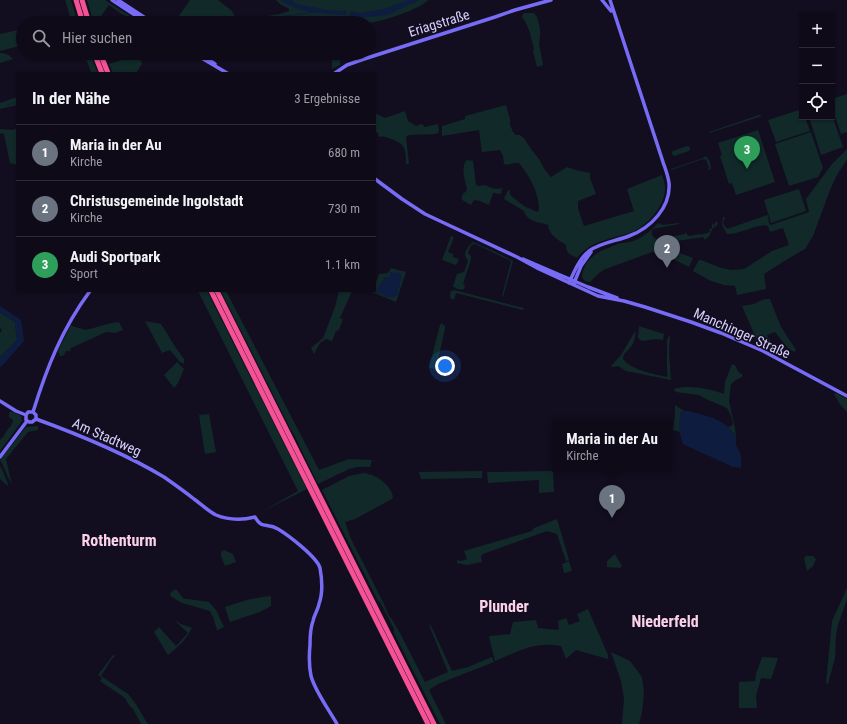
<!DOCTYPE html>
<html lang="de">
<meta charset="utf-8">
<style>
:root{--surface:#0e0a18;--page:#1c1825;--text:#f1f3f6;--muted:#9b9aa2;--line:#2e2b37;--accent:#0dc7eb}
body{margin:0;font-family:"Roboto Condensed",sans-serif;background:var(--page);color:var(--text)}
.controls{position:absolute;right:12px;top:12px;display:grid;overflow:hidden;border-radius:0px;box-shadow:0 1px 3px #0004}
.controls button{width:36px;height:36px;display:grid;place-items:center;padding:0;border:0;border-bottom:1px solid var(--line);background:var(--surface);color:var(--text);font:20px sans-serif}
.you{position:absolute;left:445px;top:366px;width:14px;height:14px;margin:-10px;border:3px solid #fff;border-radius:50%;background:#1a73e8;box-shadow:0 0 0 6px #1a73e833}
.badge{display:grid;place-items:center;width:26px;height:26px;border-radius:50%;background:var(--accent);color:#fff;font-size:13px;font-weight:700}
.pin{position:absolute;translate:-50% -33px;filter:drop-shadow(0 1px 2px #0008)}
.pin::after{content:'';position:absolute;top:21px;width:14px;height:12px;background:inherit;clip-path:polygon(0 0,100% 0,50% 100%)}
.popup{position:absolute;left:552px;top:420px;width:120px;height:52px;box-sizing:border-box;display:grid;place-content:center;border-radius:0px;background:var(--surface);filter:drop-shadow(0 1px 3px #0005);font-size:13px;white-space:nowrap;color:var(--muted)}
.popup b{font-size:15px;color:var(--text)}
.popup::after{content:'';position:absolute;left:50%;top:100%;margin-left:-8px;border:8px solid transparent;border-top-color:var(--surface)}
.list{margin:0;padding:0;list-style:none}
h2{display:flex;justify-content:space-between;align-items:center;height:52px;margin:0;padding:0 16px;font-size:17px}
h2 small{font-size:13px;font-weight:400;color:var(--muted)}
.list li{display:grid;grid-template-columns:26px 1fr auto;gap:12px;align-items:center;box-sizing:border-box;height:56px;padding:0 16px;border-top:1px solid var(--line)}
.list b{display:block;font-size:15px;white-space:nowrap}
.list p{margin:0;font-size:13px;white-space:nowrap;color:var(--muted)}
.list em{font-size:13px;font-style:normal;color:var(--muted)}
.icon{flex:none;width:22px;height:22px;fill:none;stroke:currentColor;stroke-width:2;stroke-linecap:round;stroke-linejoin:round}
.map{position:relative;flex:none;width:847px;height:724px;overflow:hidden}
.search{position:absolute;background:var(--surface);box-shadow:0 1px 3px #0004;left:16px;top:16px;width:360px;height:44px;display:flex;align-items:center;gap:10px;box-sizing:border-box;padding:0 14px;border-radius:22px;color:var(--muted);font-size:15px}
.panel{position:absolute;background:var(--surface);box-shadow:0 1px 3px #0004;left:16px;top:72px;width:360px;height:220px;border-radius:0px}
.map>svg:first-child{display:block}
</style>
<div class="map">
<svg width="847" height="724" viewBox="0 0 847 724">
<rect width="100%" height="100%" fill="#120e20"/>
<path fill="#112929" fill-rule="evenodd" d="M65,0H71L78,23H72Z
M87,0H105L141,23H139L120,13L109,5L96,23L93,20Z
M190,0H218L232,11L234,15V19L235,21L280,14L289,11V9L280,4L276,0H280L292,6L294,2L289,0H428C419,10 383,21 369,23H291L294,18L263,23H174Z
M524,13H534L537,17L540,29V35L539,44L543,65L537,67L533,51L534,48C531,38 529,25 522,17L523,14Z
M18,30L23,33V45L0,51V34Z
M0,53C6,53 9,55 13,59L0,63Z
M84,53H89L98,73H88L91,72Z
M138,53H142V55L139,56L142,64L136,73H113L109,64L137,55Z
M330,53H339L340,59V65L332,69V61Z
M847,94V132L841,134L832,108V99Z
M17,97V105L0,109V103Z
M506,105L510,119V125L513,132L516,135H520L524,138L531,149L539,159L545,170L551,177L567,167L576,170L590,173V178L596,194L578,201V209L584,226L634,211L627,189L662,175C663,179 665,182 665,187C666,205 648,225 632,232C611,240 592,239 577,258C570,254 566,254 566,245C558,240 549,235 548,225C539,222 527,222 524,211L504,199L508,190L510,191V195L524,206L537,212L539,210C539,192 530,177 519,163C514,162 509,166 504,164L503,156L500,150L482,152L479,130L442,136V126L465,119V116Z
M802,109V117H805L810,131L776,142L768,120Z
M405,111L408,121L416,126L422,124L425,127L438,124L439,132L436,134L409,135L406,137L409,164H406C406,150 406,144 391,139C387,137 383,136 379,137L378,133L375,131V113L385,118Z
M759,115L762,116L709,133V132Z
M832,115L843,147L821,155L809,117H832Z
M17,128V165L10,163L4,134L0,133V129L13,130Z
M758,130L775,182L736,195L732,183L729,184L720,156L722,155L718,143Z
M811,132L823,168L818,177L789,186L775,144Z
M687,146L690,147V149L689,151L674,156L672,154V152L673,151Z
M847,149V160L838,173L837,175L830,190L813,236L805,249L786,260L764,274L766,289L737,295L735,286L724,285L711,281L693,271L699,260H701L721,268L732,270L744,269L772,251L789,245L783,228L770,232L768,226C760,222 739,235 727,234L722,225L723,217H725L723,223L725,227H726L727,229L768,215L769,224L771,225L809,212L806,199L832,164Z
M706,156L707,157L710,162L711,169L708,170V169L709,168L706,159L704,160L703,159L671,170V169L703,158Z
M467,160L473,161L476,185L479,186L485,185C490,188 497,190 502,188L501,194L493,193L489,205L480,201L474,200L471,205L462,200C462,196 462,193 466,192L467,189C465,180 460,167 467,160Z
M799,189L806,211L771,223L764,200Z
M715,222H718L717,225L712,229L710,235L705,240L703,237L671,242C674,253 684,254 693,258L689,267L661,253L652,252L603,270L597,275L590,282C587,282 583,280 582,277C584,260 596,252 611,247C615,245 619,243 623,243C628,242 625,243 629,242C640,240 651,231 658,223L663,225L679,223V224L653,229C650,233 652,238 657,239L685,234V232L689,236L700,234L701,235L710,232L709,230L712,228V224L713,223V225L715,224Z
M451,236L454,237L448,252L453,254V257L459,259L456,265L442,260Z
M473,242L500,254L513,261L503,297L502,296L511,261L475,244L471,245L468,253L471,256V259L463,284L465,285L464,289C460,290 456,289 453,286L457,274L464,272L468,261C467,259 466,258 465,255C465,250 470,244 473,242Z
M391,268L406,272L396,302L372,292V291H375V285L379,274L388,273ZM385,277L389,278L398,290L397,295L378,292L379,288Z
M454,290L524,308L523,310L456,293L454,300L450,298V295L451,291Z
M198,291H207L307,489L261,512L298,491Z
M221,291H226L319,470L349,459L372,460L370,467H357L349,469L318,484L299,445V444L292,431L291,430Z
M339,291H352L340,318L343,319L339,330L336,331L332,341L326,339L320,343L314,354L311,348L323,338L335,307Z
M766,299H770L781,327L796,350L794,352L788,348L775,332L767,335L774,348L758,343L742,306L754,304L762,300Z
M0,312L15,322L17,340L0,357V333L2,330L0,328Z
M145,321L161,324L176,348L184,359V364L180,362L170,350L162,353Z
M119,322L123,330L115,333L106,332L71,348L70,351H66L64,355L62,356H60L58,351L71,325C75,328 81,328 85,330C97,328 107,323 119,322Z
M442,323L444,326L445,325V329L436,369L429,368L440,325Z
M639,326L664,334L663,340L656,339L642,341L638,338Z
M636,332C634,343 633,346 624,354L623,359C631,370 654,374 667,377C668,373 667,371 667,367C667,362 667,357 667,351C668,344 665,343 669,336L670,337L669,353L671,380L626,371L618,366L613,367L611,366L621,355L634,333Z
M177,362L184,369L178,383L174,388L164,375Z
M732,364L736,366C737,370 738,373 742,374V377L736,380L731,384L729,401L735,428L736,437L728,427L732,426L733,422L731,416L727,408L706,399L699,395L676,392L674,390V389C687,384 712,389 724,394L725,382Z
M836,393L847,399V412L839,403L834,394Z
M675,405L684,411H681L680,417V432L673,430L675,416Z
M11,411L21,416L22,421L0,451V440C3,438 4,435 6,432C9,427 12,426 13,420L9,417V413Z
M209,414L216,452L205,454L199,415Z
M38,426V430L28,432L6,459L12,485C7,477 5,468 0,460L26,427Z
M0,466L2,469L8,484V486L0,479Z
M482,471V478L421,479L419,472Z
M553,471L554,492L539,493V480L488,483L487,472Z
M363,473C375,474 391,484 393,497L392,499L355,519L345,522L351,539L383,602L390,618H391L400,633L425,682L448,672L429,625L431,626L433,630L452,671L468,667L492,657L494,662L438,684L429,690L446,724H440L394,633V629L380,602L378,601L322,490L349,476Z
M557,519L569,560L566,561L557,534L547,531L483,554L481,556L482,562L467,565L457,563V560L461,561L467,559L464,551L532,531L534,528Z
M224,550L233,554L236,562L225,566L221,556V552Z
M615,554L622,566L620,568L607,567V561Z
M806,556H813L816,559L813,566L807,571L804,558Z
M569,561L572,571L564,573L562,564Z
M847,588V599L838,625L836,635L835,658L828,684L826,683L832,621Z
M176,589L184,599H188L209,602L216,610L224,627L216,631L217,630L213,617L210,611L182,603L170,596L171,592Z
M271,596V606L260,612L230,622L225,607C240,602 255,597 271,596Z
M588,609L608,655V659L576,650L566,659L561,646C536,641 518,651 495,661L489,637L490,636L510,634L513,622L536,620L538,628L559,630L558,621L566,618L569,625L580,621L577,614Z
M174,620L181,624L192,628C186,640 178,647 168,655L154,632L159,627L176,646L188,633Z
M611,652L630,661L642,677L644,693L642,712L639,724H622L624,698L621,681Z
M113,655L115,656L111,660L101,676L128,694L136,704L147,723L149,724H141L133,709L129,705L125,698L100,681L102,678L98,675Z
M762,657L778,658L771,679L761,678L756,696L757,708H739V682L755,681L756,674Z"/>
<path fill="#0e1d3f" d="M280,0H289L297,4L327,10L347,11L346,15C324,14 298,13 280,0Z
M407,0H420L387,15L360,18L349,16L351,11L361,13L387,8Z
M391,272L400,273L402,276L397,295L394,297H387L377,292L378,288L385,277H389Z
M0,306L21,320L24,341L2,366L0,367V357L17,340L15,322L0,312Z
M681,411H689L713,418L723,423L728,427L736,437V445L741,455V468L733,467L683,444C679,434 678,422 681,411Z"/>
<g fill="none" stroke-linecap="round" stroke-linejoin="round">
<path stroke="#0e1d3f" stroke-width="1" d="M237,23L315,12
M96,73H97
M7,105L17,102"/>
<path stroke="#786cf7" stroke-width="3.5" d="M112,0L147,23
M118,0L153,23
M602,0L611,11
M193,53L227,73
M199,53L215,64
M335,73L347,65L364,59L495,17L515,10L551,0
M375,179L402,199L425,214L442,222L517,257
M517,257L539,269L598,296L624,301L645,307L691,322L721,333L763,351L847,396
M523,259L588,287L617,298
M569,283C574,272 579,259 589,251C600,243 616,241 629,236C651,228 671,207 669,183C668,175 665,168 663,162L610,0
M574,283L581,266L591,252
M0,401L16,411L26,415
M33,412C47,367 62,329 90,291
M26,415L28,412H33L36,415V419
M26,415V420L29,422H32L36,419
M36,419C80,435 124,453 164,477C174,484 184,491 194,499C201,504 208,511 216,515C228,520 243,520 255,517C262,530 267,522 278,529C288,535 317,557 320,568C322,579 323,593 319,604C318,610 314,615 313,621C310,629 310,637 310,645C309,655 309,666 311,676C315,691 329,710 337,724
M0,457L27,421"/>
<path stroke="#f55196" stroke-width="5" d="M76,0L83,23
M82,0L89,23
M94,53L102,73
M100,53L108,73
M211,291L428,724
M217,291L434,724"/>
</g>
<g text-anchor="middle" dominant-baseline="central" stroke-width="3" stroke-linejoin="round" paint-order="stroke">
<g font-size="14" fill="#d7cffc" stroke="#120e20">
<text transform="translate(439 23) rotate(-17)">Eriagstraße</text>
<text transform="translate(742 333) rotate(24)">Manchinger Straße</text>
<text transform="translate(107 437) rotate(24)">Am Stadtweg</text>
</g>
<g font-size="16" font-weight="bold" fill="#fcd1ea" stroke="#120e20">
<text x="119" y="540">Rothenturm</text>
<text x="504" y="606">Plunder</text>
<text x="665" y="621">Niederfeld</text>
</g>
</g>
</svg>
<div class="controls">
<button>+</button>
<button>−</button>
<button><svg class="icon" aria-label="locate" viewBox="0 0 24 24"><circle cx="12" cy="12" r="6"/><path d="M12 2v4M12 18v4M2 12h4M18 12h4"/></svg></button>
</div>
<div class="you"></div>
<div class="pin badge" style="left:612px;top:518px;background:#6b7280">1</div>
<div class="popup"><b>Maria in der Au</b>Kirche</div>
<div class="pin badge" style="left:667px;top:268px;background:#6b7280">2</div>
<div class="pin badge" style="left:747px;top:169px;background:#2e9e5b">3</div>
<div class="search"><svg class="icon" aria-label="search" viewBox="0 0 24 24"><circle cx="10" cy="10" r="6"/><path d="M15 15l6 6"/></svg>Hier suchen</div>
<section class="panel">
<h2>In der Nähe<small>3 Ergebnisse</small></h2>
<ul class="list">
<li><span class="badge" style="background:#6b7280">1</span><div><b>Maria in der Au</b><p>Kirche</p></div><em>680 m</em></li>
<li><span class="badge" style="background:#6b7280">2</span><div><b>Christusgemeinde Ingolstadt</b><p>Kirche</p></div><em>730 m</em></li>
<li><span class="badge" style="background:#2e9e5b">3</span><div><b>Audi Sportpark</b><p>Sport</p></div><em>1.1 km</em></li>
</ul>
</section>
</div>
